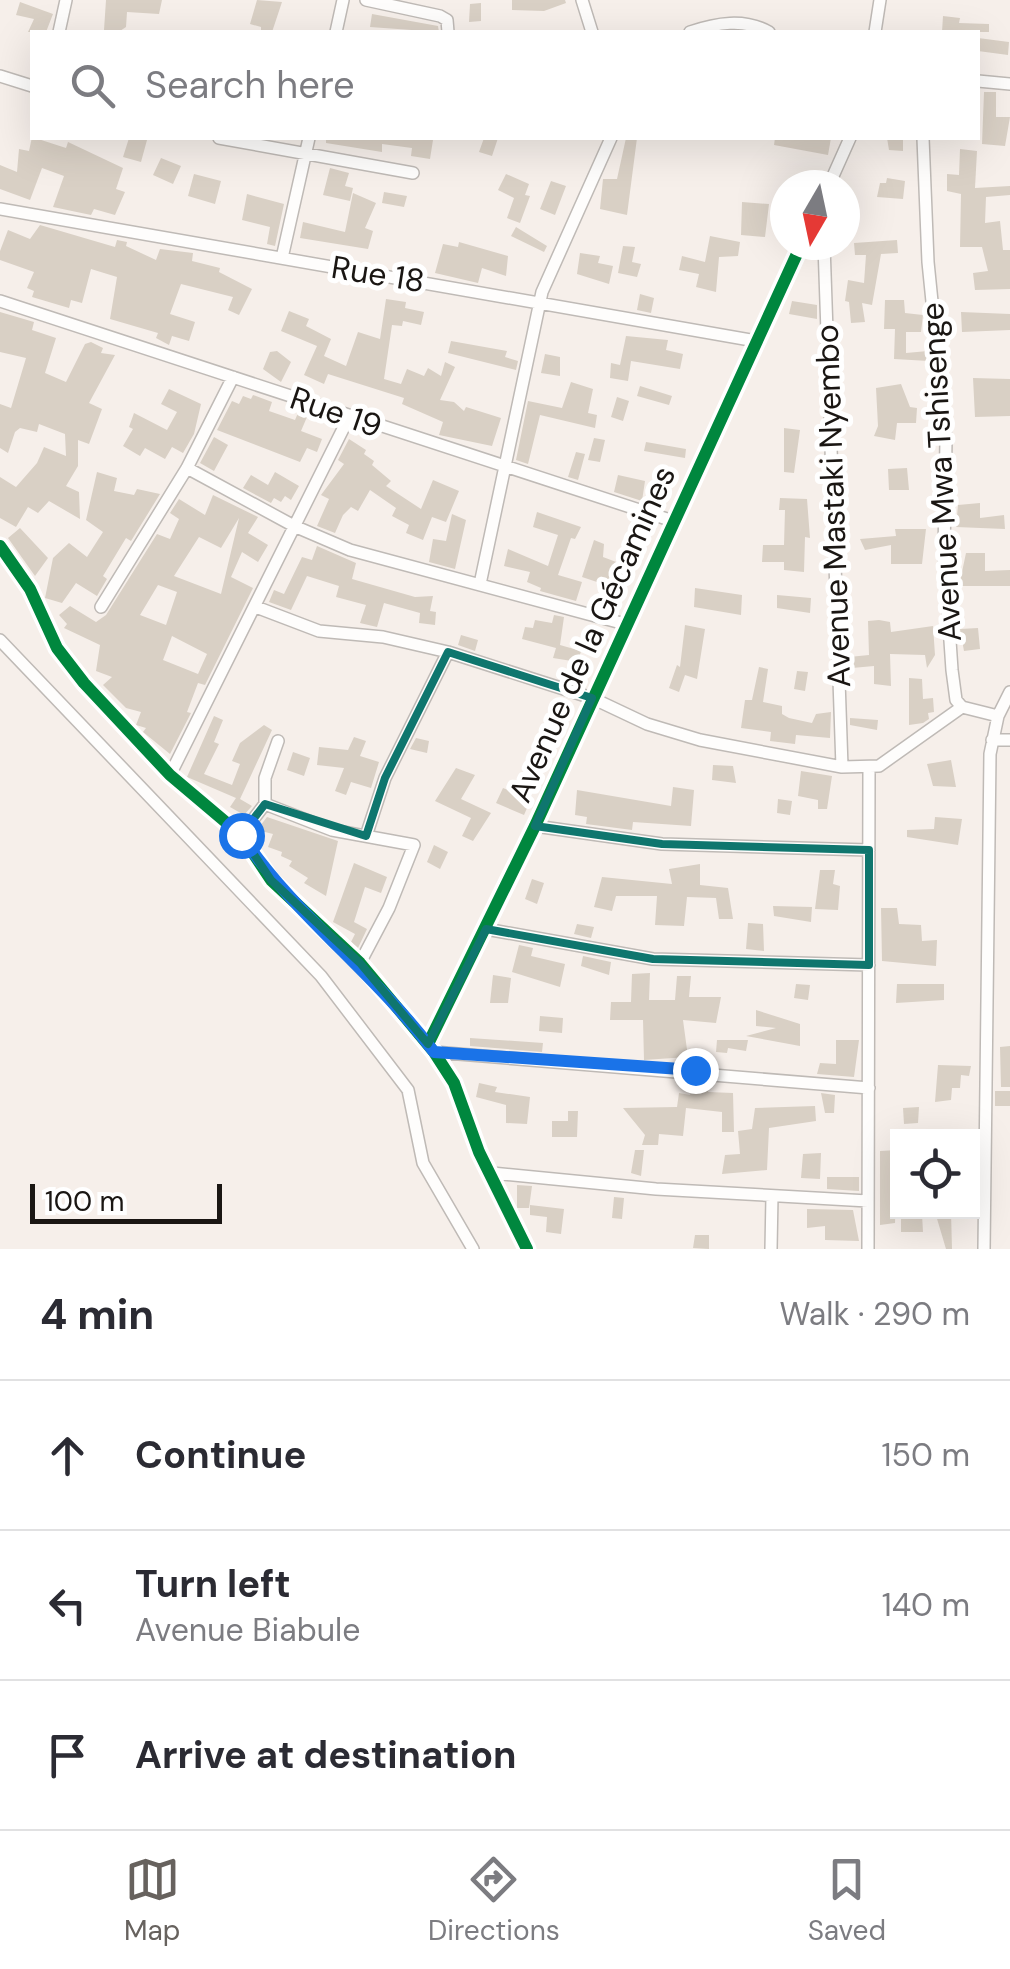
<!DOCTYPE html>
<meta charset="utf-8">
<style>
:root{--surface:#fff;--page:#f7f7f7;--text:#2b2b33;--muted:#7c7c81;--line:#e1e1e2;--accent:#67625e}
body{margin:0;font-family:"DM Sans",sans-serif;background:var(--page);color:var(--text)}
.controls{position:absolute;right:30px;bottom:30px;display:grid;overflow:hidden;border-radius:0px;box-shadow:0 10px 40px #0002}
.controls button{width:90px;height:90px;display:grid;place-items:center;padding:0;border:0;border-bottom:2px solid var(--line);background:var(--surface);color:var(--text);font:50px sans-serif}
.compass{position:absolute;left:770px;top:170px;width:90px;height:90px;border-radius:50%;background:var(--surface);box-shadow:0 10px 40px #0002;rotate:189deg}
.scale{position:absolute;left:30px;bottom:25px;width:192px;box-sizing:border-box;padding-left:10px;border:5px solid #1a1613;border-top:0;font-size:28px;line-height:35px;white-space:nowrap;color:#1a1613;-webkit-text-stroke:8px #fff;paint-order:stroke}
.stop{position:absolute;width:30px;height:30px;margin:-22px;border:8px solid #1a73e8;border-radius:50%;background:#fff}
.stop.end{background:#1a73e8;border-color:#fff;box-shadow:0 2px 10px #0008}
.list{margin:0;padding:0;list-style:none}
h2{display:flex;justify-content:space-between;align-items:center;height:130px;margin:0;padding:0 40px;font-size:42px}
h2 small{font-size:32px;font-weight:400;color:var(--muted)}
.list li{display:grid;grid-template-columns:65px 1fr auto;gap:30px;align-items:center;box-sizing:border-box;height:150px;padding:0 40px;border-top:2px solid var(--line)}
.list b{display:block;font-size:38px;white-space:nowrap}
.list p{margin:0;font-size:32px;white-space:nowrap;color:var(--muted)}
.list em{font-size:32px;font-style:normal;color:var(--muted)}
.icon{flex:none;width:55px;height:55px;fill:none;stroke:currentColor;stroke-width:2;stroke-linecap:round;stroke-linejoin:round}
.map{position:relative;flex:none;width:1010px;height:1249px;overflow:hidden}
.search{position:absolute;background:var(--surface);box-shadow:0 10px 40px #0002;left:30px;right:30px;top:30px;height:110px;display:flex;align-items:center;gap:25px;box-sizing:border-box;padding:0 35px;border-radius:0px;color:var(--muted);font-size:38px}
.sheet{height:580px;background:var(--surface)}
nav{display:flex;justify-content:space-around;align-items:center;box-sizing:border-box;height:140px;border-top:2px solid var(--line);background:var(--surface);font-size:28px;color:var(--muted)}
nav a{display:grid;justify-items:center;gap:5px}
nav .on{color:var(--accent)}
.map>svg:first-child{display:block}
</style>
<div class="map">
<svg width="1010" height="1249" viewBox="0 0 1010 1249">
<rect width="100%" height="100%" fill="#f6efea"/>
<path fill="#d9d0c5" fill-rule="evenodd" d="M106,0H162L159,14L127,12L126,27L120,31L104,30Z
M257,0L282,2L272,32H261V27L250,24Z
M512,0H565L566,3L544,11L512,10Z
M20,2L53,14L46,32H28L34,19L16,15Z
M481,3V21L469,22L470,4Z
M372,14L438,26L439,32L370,27Z
M943,16L960,18L959,23L989,24V32H942Z
M978,38L1009,42L1008,55L978,51Z
M984,92H996V117H1010L1005,146L982,144Z
M32,137L66,148L68,142L123,168L116,189L125,192L115,215L94,209L91,215L53,207L64,176L42,168L30,200L0,189V165L17,172L19,149L29,151Z
M129,138L147,140L141,162L123,157Z
M326,138H414L433,140L430,159L411,156L412,148L382,144V152L326,143Z
M484,138H498L492,156L479,152Z
M626,138H637L627,215L600,209L603,179H617Z
M775,138L802,140L831,138L828,155L774,145Z
M887,138H903V151L889,150Z
M960,149L977,151L975,188L1010,186V195L986,197L985,223L1000,221L1003,250H1010V289L975,290L973,273L988,271L982,247H960L961,194L947,191V174L959,175Z
M161,158L181,166L173,184L153,175Z
M330,168L349,173L345,186L353,188L350,201L323,195Z
M194,174L221,181L215,204L188,196Z
M506,174L529,184L525,195L530,196L520,223L507,218L514,198L498,190Z
M887,178L905,181L903,199L877,197L880,183H886Z
M551,181L566,186L555,215L540,209Z
M384,192L407,196L404,207L382,203Z
M353,193L376,203L365,228L373,231L368,249L300,238L303,222L345,232Z
M247,194L284,204L275,246L267,244L270,227L242,220Z
M742,202L769,204L765,237L741,235Z
M40,225L115,247L117,240L127,242L126,246L156,260L160,249L193,253L192,261L220,268L219,272L252,289L239,315L228,310L233,297L181,284L170,314L195,322L189,341L172,336L169,345L156,338L158,333L110,319L117,277L91,269L82,303L71,300L69,308L32,297L34,291L27,288L34,272L0,260V251L8,230L30,239Z
M516,227L547,246L544,252L511,236Z
M710,236L740,242L738,256L719,257L716,292L696,287L699,274L679,270L682,256L705,262Z
M897,240L898,253L881,254L872,305L862,303L865,322L851,323L849,302L845,301L848,280L864,283L866,255H855L854,243Z
M459,242L508,256L506,276L482,268L478,283L435,273L443,244L458,247Z
M623,246L635,247L632,262L641,264L637,277L618,273Z
M580,253L600,256L598,263L613,266L609,284L577,274Z
M640,294L654,298L651,313L637,310Z
M386,299L406,302L405,308L424,312L421,325L403,321L402,326L392,325L384,379L401,384L407,369L424,376L428,368L441,376L445,362L455,367L440,400L454,402L464,411L466,407L501,418L492,446L439,435L443,422L402,404L404,398L328,374L324,384L304,375L317,346L281,331L289,311L309,319L306,326L331,339L324,356L346,366L358,332L380,339Z
M885,300H904L905,313L923,315L921,332H906V353L928,351L929,361L894,359L895,329H884Z
M792,301L817,305V319L789,314Z
M0,312L34,322L32,330L56,338L45,373L66,382L85,344L91,342L103,348L101,353L115,355L89,403L102,409L89,444L78,440V466L66,486L79,492L80,519L49,501L38,513L28,507L16,527L0,518V477L16,487L37,463L44,447L66,456L65,434L39,424L37,432L20,428L15,432L8,453L0,448V404L11,408L26,358L0,352Z
M961,312L1010,314V330L962,332Z
M626,336L668,340L666,350L683,354L680,369L631,361L628,381L610,378L611,363L620,365Z
M451,341L507,351L505,357L518,361L516,370L448,353Z
M277,351L291,362L281,382L263,369L270,352Z
M545,354L560,357V376L541,373Z
M973,378L1010,379V416L975,417Z
M571,382L593,389L588,413L597,415L595,428L540,415L528,464L516,460L528,401L562,408Z
M901,384L910,407L917,408L916,423H897L895,440L874,436L878,426L876,388Z
M640,386L672,396L669,405L637,396Z
M169,389L201,404L194,434L183,453L172,447L165,459L145,448L140,456L123,446L133,429L129,427L134,413L167,430L177,412L161,404Z
M253,395L272,402L269,411L295,420L298,413L307,417L301,431L322,439L317,452L307,448L300,462L217,430L232,401L239,404L243,396L251,399Z
M617,397L629,401L623,421L611,417Z
M784,428L800,430L794,473L784,472Z
M214,437L228,445L214,471L200,463Z
M594,438L605,440L600,462L588,460Z
M349,439L366,450L364,454L374,461L372,465L391,481L386,486L421,509L433,480L459,491L446,522L432,517L423,540L406,533L409,525L392,516L396,508L370,490L358,511L351,507L343,515L335,533L317,526L329,499L321,495L344,464L338,460Z
M646,442L686,449L685,458L644,451Z
M576,452L585,454L578,480L568,477Z
M907,468L909,490H889L888,469Z
M97,472L117,478L114,491L134,495L137,489L160,494L131,541L126,538L103,576L107,579L97,596L76,583L62,603L45,598L53,558L69,543L87,557L103,532L86,520Z
M275,472L299,486L291,500L285,496L281,502L274,498L271,503L243,488L251,475L268,485Z
M618,475L645,481L642,501L614,492Z
M213,495L258,517L248,533L268,545L258,562L242,552L231,577L253,588L205,685L198,683L187,712L191,713L170,754L143,732L146,728L136,725L141,712L126,708L103,685L112,677L96,671L100,645L64,628L67,624L59,615L70,606L96,622L106,615L157,534L170,539L179,519L170,513L179,499L205,515ZM239,518L221,594L174,576L199,537L221,548ZM158,585L177,592L166,625L140,615ZM172,636L207,654L198,674L163,660Z
M780,498L807,499L810,538L805,537L804,572L784,570V562H762L763,545H784L785,510H779Z
M980,503V518L1004,515L1005,529L956,527L958,505Z
M537,512L581,527L575,539L571,538L558,575L582,582L576,601L540,591L541,588L527,582L530,572L504,566L508,549L548,566L558,535L533,527Z
M452,514L466,520L455,569L429,562L433,539L446,541Z
M20,528L48,558L35,576L8,538Z
M895,529H926L922,564H891V545L865,550L860,539L896,536Z
M594,540L604,544L603,557L632,568L629,578L619,574L615,588L582,577Z
M317,546L356,563L352,579L415,597L433,596L430,611L436,612L435,625L419,623L420,613L384,603L377,627L360,623L366,605L336,597L339,586L307,576L291,610L269,602L274,590L284,594L302,557L312,560Z
M966,553H985V571L1010,570V586H959Z
M695,588L742,595L741,615L694,607Z
M777,595L811,598L810,613L777,608Z
M554,615L564,617L560,645L581,651L578,662L553,658L556,648L522,639L525,627L533,628L535,620L552,623Z
M879,620L890,622L891,632L933,626L935,655L927,668L925,655L890,654L891,686L874,684V666L852,668L849,657L869,655L868,621Z
M685,625L705,629L697,679L685,675L679,692L669,688L677,665L680,667Z
M978,628L980,649L964,651L960,629Z
M461,635L478,640L475,651L458,645Z
M759,667L768,669L763,702L782,706V714L789,718L812,723L816,714L831,712L830,738L796,735L795,744L770,741L771,732L741,728L745,700H752Z
M797,671L808,672L805,691L794,689Z
M909,678L922,679L923,699L933,698L934,712L928,713L929,719L923,723L909,725Z
M214,716L223,720L214,742L219,744L204,774L232,785L240,764L232,761L240,743L264,725L272,730L240,799L252,806L244,815L230,807L236,798L187,777Z
M850,718L878,720L877,730L850,725Z
M354,737L366,741L360,756L379,762L371,788L351,782L346,795L335,791L344,768L317,765L319,747L348,750Z
M416,738L429,741L427,753L410,749Z
M293,752L310,758L304,776L287,770Z
M951,760L956,787L933,786L927,764Z
M713,765L733,766L736,783L712,780Z
M456,768L475,775L461,799L491,813L473,841L462,836L471,818L435,801Z
M801,771L832,776L827,809H818V800L798,796Z
M673,787L694,790L691,826L633,822L632,830L586,824L587,817L575,815L577,790L671,806Z
M503,788L531,799L524,815L496,803Z
M778,799L792,801L790,815L777,813Z
M267,817L338,841L326,896L304,883L308,878L289,866L292,861L281,856L282,852L268,847L273,834L257,830Z
M935,817L962,819L958,845L907,837V830L934,829Z
M434,845L448,852L440,869L427,862Z
M354,863L387,877L381,893L365,887L354,922L367,929L358,948L351,942L355,934L333,922Z
M700,864V885L728,888L733,919H719L716,898L687,897L684,926L655,925L657,896H616L612,911L594,907L602,877L672,884L669,869Z
M820,870H835L833,884L840,886L838,910L815,909Z
M532,879L544,883L537,904L525,899Z
M773,906L812,907L811,922L774,916Z
M881,908H897L899,924L921,925L922,941L937,940L936,966L882,961Z
M748,923L763,924L764,951L746,949Z
M577,924L594,927L591,938L574,934Z
M519,945L533,948L531,956L565,964L560,987L512,972Z
M583,956L611,962L609,975L581,966Z
M650,973L649,1000H675L677,976H691L689,997H721L716,1023L683,1020L688,1057L644,1060L643,1020H610L611,1002H631L632,974Z
M493,975L511,978L508,1003H490Z
M796,984L810,985L808,1000L794,998Z
M897,984H944V1000L896,1003Z
M756,1010L800,1024V1046L746,1036L776,1028L756,1026Z
M540,1016L563,1018L562,1033L539,1031Z
M470,1038L543,1043L542,1052L470,1046Z
M717,1040H748L746,1051L728,1048L727,1053L716,1052Z
M836,1040H859L854,1077L817,1074L820,1063L836,1064Z
M1010,1046V1087H1001L1000,1047Z
M938,1065L971,1066L969,1076L961,1075L960,1088H952L951,1100L935,1102Z
M479,1083L497,1087L495,1092L530,1097L527,1124L506,1123V1105L476,1097Z
M694,1083L709,1085L708,1092L733,1093L734,1132H722V1112L686,1108L683,1136L659,1134L658,1145H642L645,1135L623,1108L677,1107L679,1093L690,1095Z
M995,1091H1010V1106H995Z
M821,1093L835,1095L834,1113H825Z
M815,1106L816,1121L769,1128L767,1170L722,1174L725,1155L740,1154L738,1131L752,1129L755,1108Z
M919,1107L918,1123L904,1124L903,1108Z
M568,1111H578L577,1137H552V1121H568Z
M635,1150H644L641,1176L631,1173Z
M898,1150L895,1223L880,1225V1151Z
M821,1153L820,1179L801,1178L803,1154Z
M827,1177H859V1191L827,1189Z
M517,1185L532,1186L529,1208H517Z
M614,1197L624,1198L622,1219L612,1218Z
M530,1205L564,1209L561,1234L546,1232L547,1217L530,1215Z
M807,1209L853,1210L859,1241L825,1240V1226L807,1228Z
M935,1212H951L952,1249H946Z
M922,1214L923,1232H901V1215Z
M695,1235H709V1249L693,1248Z"/>
<g fill="none" stroke-linecap="round" stroke-linejoin="round">
<defs>
<path id="street" d="M366,0L440,16L447,20L448,32
M582,0L592,32
M59,32L66,0
M336,32L343,0
M690,32C716,23 744,18 769,32
M875,32L880,0
M0,76L32,86
M978,81L1010,84
M219,138L413,173
M923,138L928,262L946,440L944,553L952,670L956,700L962,707L998,716
M829,185L850,138
M0,209L756,341
M824,245L842,767
M282,258L309,138
M0,301L673,521
M187,468L294,526L350,550L625,624
M0,546L30,589L57,648L84,683L170,775L241,835L271,880L360,963L434,1052L454,1083L479,1152L527,1249
M480,584L542,292L611,138
M101,607L187,468L233,377
M256,607L319,631L383,637L448,652L592,698L647,724L700,740L842,767L879,766L962,707
M0,640L321,976L408,1090L423,1163L473,1249
M992,740H1010
M170,775L349,417
M265,804V778L278,741
M535,826L662,844L869,850
M241,835L265,804L332,830L414,845L389,908L360,963
M366,836L385,778L448,652
M486,929L653,959L869,965
M428,1044L535,826L801,245
M434,1052L869,1088
M492,1173L656,1189L868,1201
M771,1249L772,1196
M868,1249L869,769
M984,1249L990,754L998,716L1010,692"/>
</defs>
<use href="#street" stroke="#bfbab6" stroke-width="14"/>
<use href="#street" stroke="#fefdfc" stroke-width="11"/>
<defs>
<path id="cycleway" d="M0,546L30,589L57,648L84,683L170,775L241,835L271,880L360,963L434,1052L454,1083L479,1152L527,1249
M428,1044L535,826L801,245"/>
</defs>
<use href="#cycleway" stroke="#fff" stroke-width="19"/>
<use href="#cycleway" stroke="#00873e" stroke-width="12"/>
</g>
<g fill="none" stroke-linecap="round" stroke-linejoin="round">
<path stroke="#1a73e8" stroke-width="12" d="M241,835C295,916 374,972 434,1052L695,1070"/>
</g>
<path fill="none" stroke="#0f766e" stroke-width="8" stroke-linejoin="round" d="M448,652L592,698L535,826L662,844L869,850V965L653,959L486,929L428,1044L360,963L271,880L241,835L265,804L366,836L385,778Z"/>
<g text-anchor="middle" dominant-baseline="central" stroke-width="10" stroke-linejoin="round" paint-order="stroke">
<g font-size="32" fill="#1a1613" stroke="#fff">
<text transform="translate(378 274) rotate(9)">Rue 18</text>
<text transform="translate(336 412) rotate(19)">Rue 19</text>
<text transform="translate(941 472) rotate(-93)">Avenue Mwa Tshisenge</text>
<text transform="translate(833 506) rotate(-92)">Avenue Mastaki Nyembo</text>
<text transform="translate(592 634) rotate(-66)">Avenue de la Gécamines</text>
</g>
</g>
</svg>
<div class="controls">
<button><svg class="icon" aria-label="locate" viewBox="0 0 24 24"><circle cx="12" cy="12" r="6"/><path d="M12 2v4M12 18v4M2 12h4M18 12h4"/></svg></button>
</div>
<svg class="compass" viewBox="-18 -18 36 36"><path d="M0-13l5 13h-10z" fill="#e53935"/><path d="M0 13l5-13h-10z" fill="#7c7c81"/></svg>
<div class="scale">100 m</div>
<div class="stop" style="left:241px;top:835px"></div>
<div class="stop end" style="left:695px;top:1070px"></div>
<div class="search"><svg class="icon" aria-label="search" viewBox="0 0 24 24"><circle cx="10" cy="10" r="6"/><path d="M15 15l6 6"/></svg>Search here</div>
</div>
<section class="sheet">
<h2>4 min<small>Walk · 290 m</small></h2>
<ul class="list">
<li><svg class="icon" aria-label="ahead" viewBox="0 0 24 24"><path d="M12 20V5M6 11l6-6 6 6"/></svg><div><b>Continue</b></div><em>150 m</em></li>
<li><svg class="icon" aria-label="left" viewBox="0 0 24 24"><path d="M17 20v-9H6M10 6l-5 5 5 5"/></svg><div><b>Turn left</b><p>Avenue Biabule</p></div><em>140 m</em></li>
<li><svg class="icon" aria-label="arrive" viewBox="0 0 24 24"><path d="M6 21V4h12l-3 4 3 4H6"/></svg><div><b>Arrive at destination</b></div></li>
</ul>
</section>
<nav>
<a class="on"><svg class="icon" aria-label="map" viewBox="0 0 24 24"><path d="M3 6l6-2 6 2 6-2v14l-6 2-6-2-6 2zM9 4v14M15 6v14"/></svg>Map</a>
<a><svg class="icon" aria-label="directions" viewBox="0 0 24 24"><path d="M12 3l9 9-9 9-9-9zM9 14v-3h6M13 9l2 2-2 2"/></svg>Directions</a>
<a><svg class="icon" aria-label="saved" viewBox="0 0 24 24"><path d="M7 4h10v16l-5-4-5 4z"/></svg>Saved</a>
</nav>
